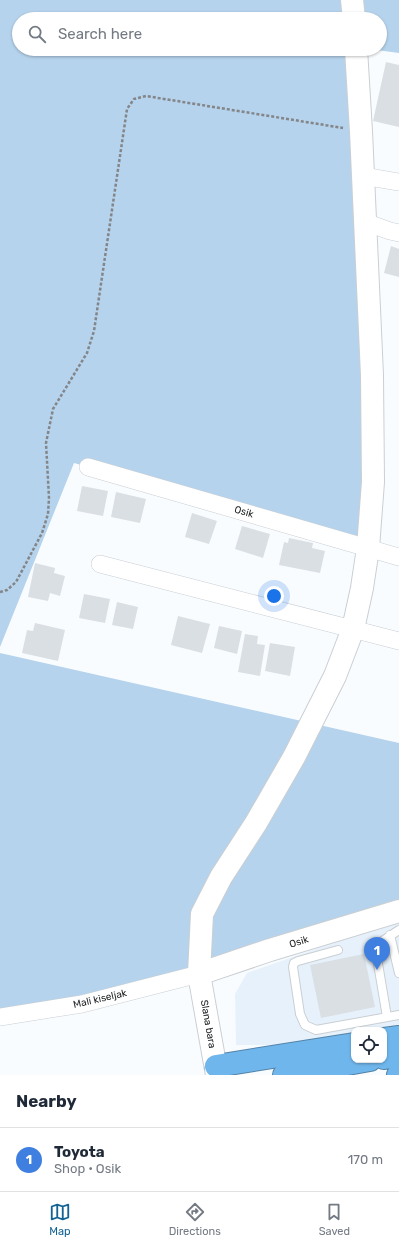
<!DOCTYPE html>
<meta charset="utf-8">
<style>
:root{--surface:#fff;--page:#f6f6f7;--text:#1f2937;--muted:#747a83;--line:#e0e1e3;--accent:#136294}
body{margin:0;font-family:Rubik,sans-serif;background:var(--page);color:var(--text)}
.controls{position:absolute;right:12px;bottom:12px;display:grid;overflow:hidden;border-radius:8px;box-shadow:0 1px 3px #0004}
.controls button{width:36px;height:36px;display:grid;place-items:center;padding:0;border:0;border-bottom:1px solid var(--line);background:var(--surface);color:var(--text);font:20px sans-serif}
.you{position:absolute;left:274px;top:596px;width:14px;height:14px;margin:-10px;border:3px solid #fff;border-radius:50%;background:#1a73e8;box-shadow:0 0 0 6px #1a73e833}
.badge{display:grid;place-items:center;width:26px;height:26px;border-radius:50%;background:var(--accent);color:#fff;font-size:13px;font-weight:700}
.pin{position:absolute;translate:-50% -33px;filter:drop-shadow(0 1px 2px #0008)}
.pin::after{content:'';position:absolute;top:21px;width:14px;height:12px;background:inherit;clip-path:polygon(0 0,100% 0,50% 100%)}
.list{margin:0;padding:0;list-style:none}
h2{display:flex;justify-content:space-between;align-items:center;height:52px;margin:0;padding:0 16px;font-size:17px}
h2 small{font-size:13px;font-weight:400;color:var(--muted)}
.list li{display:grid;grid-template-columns:26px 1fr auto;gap:12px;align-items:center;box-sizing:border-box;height:64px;padding:0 16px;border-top:1px solid var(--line)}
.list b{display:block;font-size:15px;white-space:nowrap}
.list p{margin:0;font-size:13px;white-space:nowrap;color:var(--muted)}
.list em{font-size:13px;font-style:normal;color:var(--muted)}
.icon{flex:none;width:22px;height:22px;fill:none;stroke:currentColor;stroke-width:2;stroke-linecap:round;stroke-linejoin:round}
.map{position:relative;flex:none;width:399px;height:1075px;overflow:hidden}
.search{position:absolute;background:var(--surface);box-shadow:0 1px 3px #0004;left:12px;right:12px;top:12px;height:44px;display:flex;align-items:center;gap:10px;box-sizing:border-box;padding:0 14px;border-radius:22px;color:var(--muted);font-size:15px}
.sheet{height:116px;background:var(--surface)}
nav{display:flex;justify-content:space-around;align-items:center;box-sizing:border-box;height:56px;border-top:1px solid var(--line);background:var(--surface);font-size:11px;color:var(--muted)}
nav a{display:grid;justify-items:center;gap:2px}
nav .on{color:var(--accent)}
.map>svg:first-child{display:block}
</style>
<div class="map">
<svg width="399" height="1075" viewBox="0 0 399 1075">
<rect width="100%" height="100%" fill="#f9fcff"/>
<path fill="#e6f1fb" d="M399,920V1030H354V1038L309,1045H236L235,994L247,973Z"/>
<path fill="#b5d3ec" d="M0,0H399V53L369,49H380V19H19V49H355L369,543L74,463L0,647Z
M0,653L399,743V912L199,974L0,1015Z"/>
<path fill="#dadfe3" d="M386,62L399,65V127L373,121Z
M391,246L399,249V277L384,273Z
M82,486L108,491L103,516L77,511Z
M116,492L146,499L140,523L111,517Z
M192,513L217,521L209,544L185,537Z
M242,526L270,534L263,558L235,549Z
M289,538L313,543L312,548L325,551L320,573L279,565L284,542L288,543Z
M35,563L55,568L54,573L65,576L60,596L50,593L48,601L28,597Z
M84,594L110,599L105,623L79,618Z
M117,602L138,607L133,629L112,625Z
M178,616L210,624L202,653L171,645Z
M35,623L65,630L58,661L22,653L27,630L33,631Z
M219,626L242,631L237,654L214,648Z
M245,634L258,636L257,644L265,645L260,676L238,672Z
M270,643L295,647L290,676L265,671Z
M364,954L375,1007L321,1018L310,965Z"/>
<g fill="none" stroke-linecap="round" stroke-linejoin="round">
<defs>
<path id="lane" d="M390,935L399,973
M338,950L298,961L294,963L293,967L300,1014L305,1025L316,1030L399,1015
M387,1017L375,946L399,930"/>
<path id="street" d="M363,176L399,182
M365,222L390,231L399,233
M88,467L399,557
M100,564L399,641
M0,1017L82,1004L199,974"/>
<path id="secondary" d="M352,0L354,19
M199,974L270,950L399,911
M217,1075L199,974L202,914L221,877L256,823L294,757L335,676L353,629L362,588L368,548L373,482L372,375L361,131L356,49"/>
<path id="highway" d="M384,1039L399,1037
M384,1058L399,1055
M216,1066L354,1044
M284,1075L370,1060
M398,1075H399"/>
</defs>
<use href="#lane" stroke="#cacfd3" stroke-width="10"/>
<use href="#street" stroke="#cacfd3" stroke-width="18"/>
<use href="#secondary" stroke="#cacfd3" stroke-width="24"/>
<use href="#highway" stroke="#5483a7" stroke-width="24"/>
<path stroke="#838588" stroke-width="2.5" stroke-dasharray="3 2" stroke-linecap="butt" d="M0,592L7,590L16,582L42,533L48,514L49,498L46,443L53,409L87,353L94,331L127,109L134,99L146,96L343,128"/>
<use href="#lane" stroke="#fff" stroke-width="8"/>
<use href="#street" stroke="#fff" stroke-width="17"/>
<use href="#secondary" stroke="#fff" stroke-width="22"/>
<use href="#highway" stroke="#6fb6ec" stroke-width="22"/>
</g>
<g text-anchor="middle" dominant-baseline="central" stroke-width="3" stroke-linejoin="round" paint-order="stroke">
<g font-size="10" fill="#222426" stroke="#fff">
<text transform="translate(244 512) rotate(16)">Osik</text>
<text transform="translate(299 942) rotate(-17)">Osik</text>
<text transform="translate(100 999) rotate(-13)">Mali kiseljak</text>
<text transform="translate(208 1024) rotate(80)">Slana bara</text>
</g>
</g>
</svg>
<div class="controls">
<button><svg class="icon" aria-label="locate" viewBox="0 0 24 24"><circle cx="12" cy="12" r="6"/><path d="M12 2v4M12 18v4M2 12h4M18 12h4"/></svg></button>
</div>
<div class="you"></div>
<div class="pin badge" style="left:377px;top:970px;background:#3f7fe0">1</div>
<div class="search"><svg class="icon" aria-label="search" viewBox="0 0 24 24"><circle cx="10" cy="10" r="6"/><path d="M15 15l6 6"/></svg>Search here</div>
</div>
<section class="sheet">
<h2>Nearby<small></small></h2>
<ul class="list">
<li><span class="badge" style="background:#3f7fe0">1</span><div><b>Toyota</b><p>Shop · Osik</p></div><em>170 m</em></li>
</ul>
</section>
<nav>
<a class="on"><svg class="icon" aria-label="map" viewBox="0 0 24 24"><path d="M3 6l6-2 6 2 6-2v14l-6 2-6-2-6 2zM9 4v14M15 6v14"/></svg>Map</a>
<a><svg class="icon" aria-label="directions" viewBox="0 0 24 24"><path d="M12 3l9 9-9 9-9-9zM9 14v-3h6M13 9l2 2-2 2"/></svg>Directions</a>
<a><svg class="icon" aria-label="saved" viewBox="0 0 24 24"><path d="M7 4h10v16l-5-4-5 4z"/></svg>Saved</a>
</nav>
